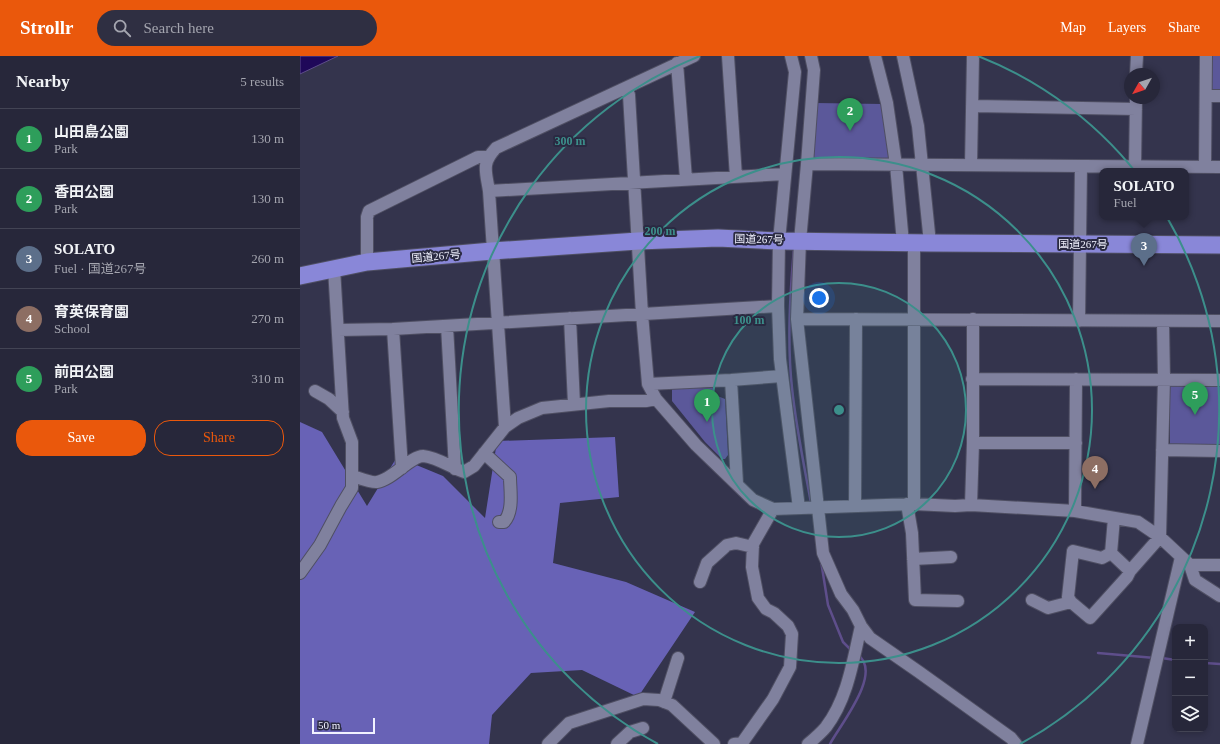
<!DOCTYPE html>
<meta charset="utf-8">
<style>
:root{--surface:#27273a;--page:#2f2f42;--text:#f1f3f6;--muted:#a4a5af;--line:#434454;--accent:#ea580c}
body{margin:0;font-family:"Times New Roman","Noto Sans JP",serif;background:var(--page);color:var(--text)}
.controls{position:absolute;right:12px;bottom:12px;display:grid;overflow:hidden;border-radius:8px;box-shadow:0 2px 6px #0003}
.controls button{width:36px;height:36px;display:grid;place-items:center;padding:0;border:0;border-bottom:1px solid var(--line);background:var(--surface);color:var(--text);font:20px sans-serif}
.compass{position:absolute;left:824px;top:12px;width:36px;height:36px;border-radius:50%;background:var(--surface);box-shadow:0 2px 6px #0003;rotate:230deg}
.scale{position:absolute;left:12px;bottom:10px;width:63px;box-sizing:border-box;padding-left:4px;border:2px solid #f1f2ff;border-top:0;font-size:11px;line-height:14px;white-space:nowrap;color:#f1f2ff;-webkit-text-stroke:3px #2a2a42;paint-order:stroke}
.you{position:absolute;left:519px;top:242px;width:14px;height:14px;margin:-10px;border:3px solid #fff;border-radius:50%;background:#1a73e8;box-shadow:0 0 0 6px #1a73e833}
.badge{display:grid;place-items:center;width:26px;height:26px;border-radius:50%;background:var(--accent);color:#fff;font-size:13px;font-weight:700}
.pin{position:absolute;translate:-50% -33px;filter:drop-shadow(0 1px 2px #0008)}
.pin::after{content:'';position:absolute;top:21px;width:14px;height:12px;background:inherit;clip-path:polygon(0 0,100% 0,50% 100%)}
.popup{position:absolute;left:799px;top:112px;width:90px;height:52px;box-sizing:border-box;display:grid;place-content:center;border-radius:8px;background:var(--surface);filter:drop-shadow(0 1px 3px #0005);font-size:13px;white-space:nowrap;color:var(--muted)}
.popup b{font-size:15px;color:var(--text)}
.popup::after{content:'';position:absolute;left:50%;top:100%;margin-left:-8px;border:8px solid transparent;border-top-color:var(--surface)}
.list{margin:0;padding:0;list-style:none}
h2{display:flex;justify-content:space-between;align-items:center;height:52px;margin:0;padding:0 16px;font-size:17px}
h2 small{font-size:13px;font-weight:400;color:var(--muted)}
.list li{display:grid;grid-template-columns:26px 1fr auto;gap:12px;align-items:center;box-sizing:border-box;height:60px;padding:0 16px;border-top:1px solid var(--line)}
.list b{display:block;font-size:15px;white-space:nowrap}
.list p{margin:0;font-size:13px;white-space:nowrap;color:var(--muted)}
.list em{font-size:13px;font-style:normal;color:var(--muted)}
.actions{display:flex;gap:8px;padding:12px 16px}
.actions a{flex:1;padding:9px 0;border:1px solid var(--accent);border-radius:16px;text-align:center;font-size:14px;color:var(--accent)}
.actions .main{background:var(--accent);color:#fff}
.icon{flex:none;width:22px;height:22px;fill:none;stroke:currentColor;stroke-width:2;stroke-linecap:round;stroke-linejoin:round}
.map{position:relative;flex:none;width:920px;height:688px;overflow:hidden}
header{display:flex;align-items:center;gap:24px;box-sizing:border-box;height:56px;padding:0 20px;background:var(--accent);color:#fff}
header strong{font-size:19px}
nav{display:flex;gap:22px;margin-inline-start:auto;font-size:14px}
.search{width:280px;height:36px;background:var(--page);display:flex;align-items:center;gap:10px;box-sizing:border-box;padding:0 14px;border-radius:22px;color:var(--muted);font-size:15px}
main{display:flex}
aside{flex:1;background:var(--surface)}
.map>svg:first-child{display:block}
</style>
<header>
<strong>Strollr</strong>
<div class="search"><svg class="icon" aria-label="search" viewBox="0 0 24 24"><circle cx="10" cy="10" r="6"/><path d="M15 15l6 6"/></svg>Search here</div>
<nav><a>Map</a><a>Layers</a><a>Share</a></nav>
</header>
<main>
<aside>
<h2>Nearby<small>5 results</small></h2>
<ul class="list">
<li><span class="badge" style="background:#2e9e5b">1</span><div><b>山田島公園</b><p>Park</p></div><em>130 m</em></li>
<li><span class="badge" style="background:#2e9e5b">2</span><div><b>香田公園</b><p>Park</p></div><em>130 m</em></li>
<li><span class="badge" style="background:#5c6f8a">3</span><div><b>SOLATO</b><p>Fuel · 国道267号</p></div><em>260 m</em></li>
<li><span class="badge" style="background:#8d6e63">4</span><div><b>育英保育園</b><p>School</p></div><em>270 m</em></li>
<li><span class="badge" style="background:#2e9e5b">5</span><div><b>前田公園</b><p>Park</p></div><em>310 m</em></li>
</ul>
<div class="actions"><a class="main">Save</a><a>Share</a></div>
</aside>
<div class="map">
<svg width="920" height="688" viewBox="0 0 920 688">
<rect width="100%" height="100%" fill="#34344d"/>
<path fill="#5b589a" d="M910,0H920V36H913L910,33Z
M516,47L582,48L590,104L512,103Z
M870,328L920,329V390H870Z
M412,330L415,339L425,343L428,399L425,403H422L405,386L372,345V332Z"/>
<path fill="#6862b6" d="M0,366L22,376L67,450L97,401L143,420L185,462L197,385L315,381L319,441L260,447L253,507L326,526L395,556L338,641L282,614L231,617L192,659L189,688H0Z"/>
<path fill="#1f0859" stroke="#5e4e8b" d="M0,0H38L0,18Z"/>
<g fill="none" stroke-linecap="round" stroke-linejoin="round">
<path stroke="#5e4e8b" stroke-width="2.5" d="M494,192C490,238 487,286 492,332C496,371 504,409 511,447
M521,505L528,549L543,586L552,595
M798,597L855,602
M862,602L875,604
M905,607L920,608
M530,688C540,669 583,617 558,599"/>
<defs>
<path id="minor" d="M428,0L436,121
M491,0L495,16L479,185L478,250L480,303L499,452
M511,0L514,14L507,108L500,185L497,263L523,497L541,538L553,554L561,570L570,582L619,616L711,682L716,688
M575,0L587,47L596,109L603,187
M603,0L618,70L630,187
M377,7L386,123
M836,18L837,0
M327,32L329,39L342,258L348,328L356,343L396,389L453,444L473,453L614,448L655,450L671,449L775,455L838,466L860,481L890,509L895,524L920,540
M907,40H920
M672,50L836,53
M507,108L920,111
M671,109L673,0
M905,110L906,0
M835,111L836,42
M189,135L485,118
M67,206V161L69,155L178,101H188
M270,262L274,348
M497,263L920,265
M779,265L781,110
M147,270L155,413
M93,273L102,412
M38,274L93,273L478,250
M672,323L920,324
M431,324L437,427
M348,328L431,324L482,320
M15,335L29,343L43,356
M205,371L189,135C186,115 181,108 196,92L394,0
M673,387H776
M862,394L920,395
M184,397L210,421C210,434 214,455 204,466H199
M53,420C59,422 72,427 77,426C92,424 111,400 123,400C136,401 151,411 164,416L174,410L205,371L218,362L242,352L309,345H346L356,343
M607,448L612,477L615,544L658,545
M614,448V187
M671,449L673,387V263
M555,450L556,263
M775,455L776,323
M811,497L814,462
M613,503L651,501
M890,509H920
M830,515L811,497L802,502L773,495L768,541L771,546L790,562L827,521L830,515L860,481L864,323L863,266
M0,517L20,489L41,450L52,432V386L43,362L34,212
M400,526L407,507L427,489L436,487L453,491
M732,544L748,552L771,546
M364,646L378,602
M248,688L269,667L343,643L359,644L372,649L414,688
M317,688L330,676L343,672
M434,688L442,687L473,643L490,611L492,578L488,570L474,557L466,553L458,542L452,511L453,488L473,453
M508,688C514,683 521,677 526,671C548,642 553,604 561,570
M837,688L881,501"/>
<path id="highway" d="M0,220L67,206L192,195L338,185L418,182L479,185L630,187L920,189"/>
</defs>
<use href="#minor" stroke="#4f4f63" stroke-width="14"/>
<use href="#highway" stroke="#4f4f63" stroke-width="19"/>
<use href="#minor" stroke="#80819e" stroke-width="12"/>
<use href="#highway" stroke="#8987d8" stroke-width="17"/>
</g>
<circle cx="539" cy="354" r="127" fill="#3c8f8b" fill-opacity=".12"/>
<g fill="none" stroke="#3c8f8b" stroke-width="2">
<circle cx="539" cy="354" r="127"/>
<circle cx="539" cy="354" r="253"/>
<path d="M358 688A380 380 0 0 1 400 0M678 0A380 380 0 0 1 720 688"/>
</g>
<g text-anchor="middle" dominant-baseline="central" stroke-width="4" stroke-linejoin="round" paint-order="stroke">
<g font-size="11" fill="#f1f2ff" stroke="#2a2a42">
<text transform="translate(459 183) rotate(1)">国道267号</text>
<text x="783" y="188">国道267号</text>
<text transform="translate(136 200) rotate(-5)">国道267号</text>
</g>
</g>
<circle cx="539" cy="354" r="6" fill="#3c8f8b" stroke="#2a2a42" stroke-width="2"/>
<g font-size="12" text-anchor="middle" font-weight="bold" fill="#3c8f8b" stroke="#2a2a42" stroke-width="4" stroke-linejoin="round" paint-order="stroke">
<text x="270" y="89">300 m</text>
<text x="360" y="179">200 m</text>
<text x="449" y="268">100 m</text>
</g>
</svg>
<div class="controls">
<button>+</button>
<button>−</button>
<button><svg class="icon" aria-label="layers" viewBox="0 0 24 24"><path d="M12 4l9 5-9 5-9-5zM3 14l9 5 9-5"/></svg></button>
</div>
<svg class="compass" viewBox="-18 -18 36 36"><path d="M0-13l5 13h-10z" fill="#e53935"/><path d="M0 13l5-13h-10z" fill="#a4a5af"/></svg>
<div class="scale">50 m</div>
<div class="you"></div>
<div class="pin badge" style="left:407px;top:366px;background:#2e9e5b">1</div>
<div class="pin badge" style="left:550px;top:75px;background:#2e9e5b">2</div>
<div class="pin badge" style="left:844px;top:210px;background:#5c6f8a">3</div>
<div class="popup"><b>SOLATO</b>Fuel</div>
<div class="pin badge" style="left:795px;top:433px;background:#8d6e63">4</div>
<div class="pin badge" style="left:895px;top:359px;background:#2e9e5b">5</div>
</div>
</main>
